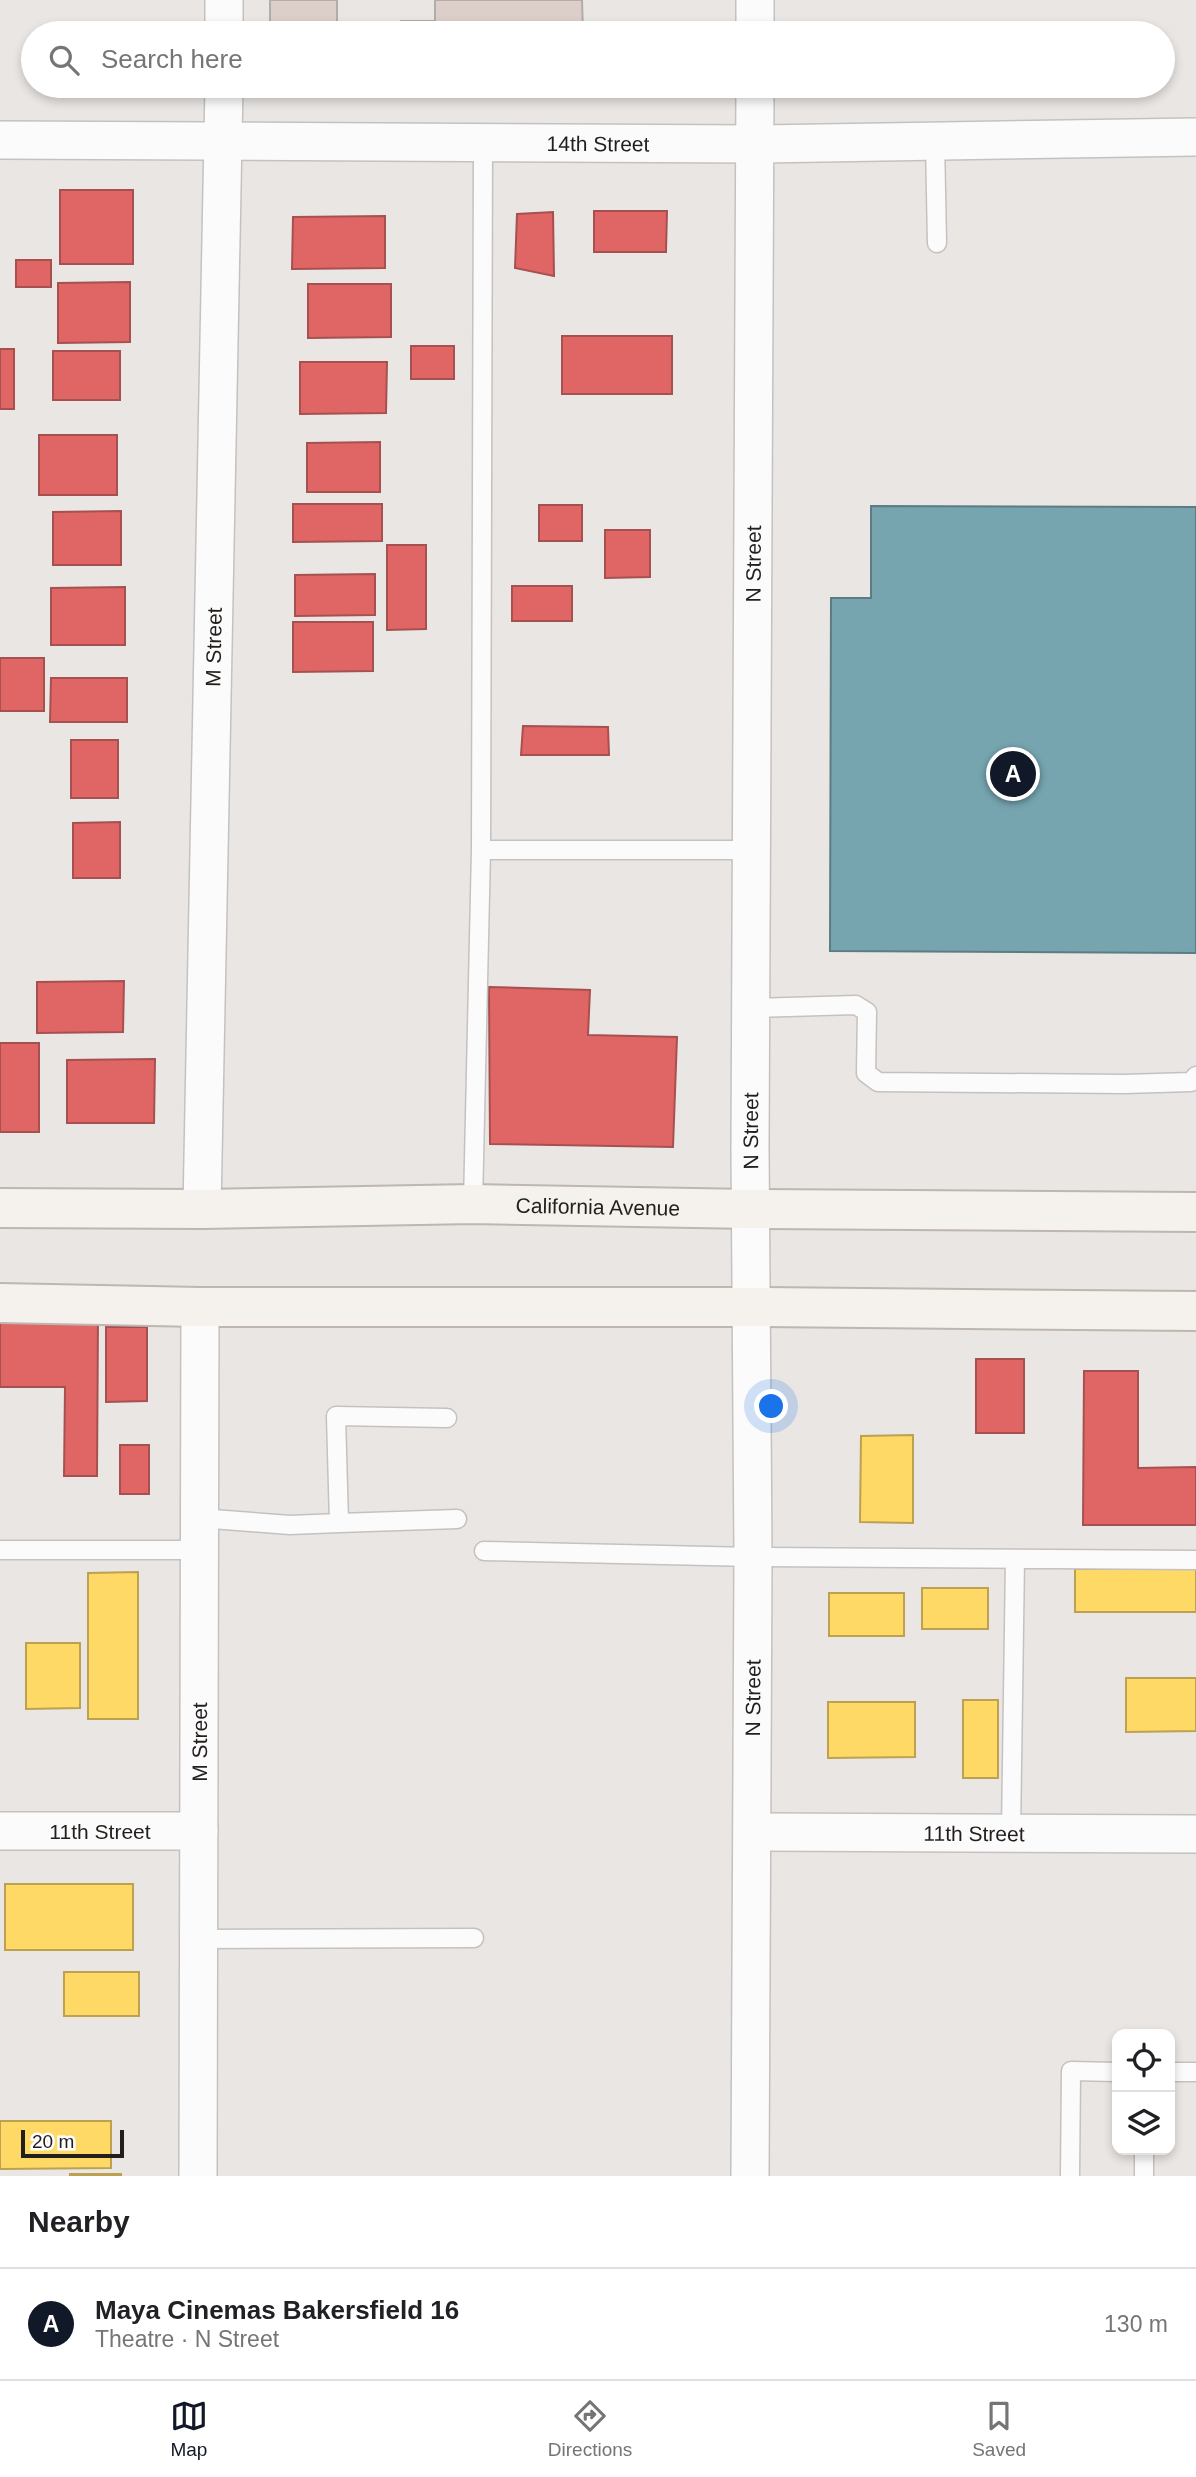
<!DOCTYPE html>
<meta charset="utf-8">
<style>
:root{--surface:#fff;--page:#f2f2f2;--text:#202124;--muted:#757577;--line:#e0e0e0;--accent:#111827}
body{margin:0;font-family:Helvetica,sans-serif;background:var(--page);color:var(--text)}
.controls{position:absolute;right:21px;bottom:21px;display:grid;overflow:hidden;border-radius:14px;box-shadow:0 4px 10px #0003}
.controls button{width:63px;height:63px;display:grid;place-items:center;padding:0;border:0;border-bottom:2px solid var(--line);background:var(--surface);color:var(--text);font:35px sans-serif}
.scale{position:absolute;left:21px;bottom:18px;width:103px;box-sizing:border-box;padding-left:7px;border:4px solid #211e1c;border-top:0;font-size:19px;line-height:24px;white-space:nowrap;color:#211e1c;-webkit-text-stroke:5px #fff;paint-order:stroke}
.you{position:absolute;left:772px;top:1407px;width:24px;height:24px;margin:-18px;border:5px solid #fff;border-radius:50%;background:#1a73e8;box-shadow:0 0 0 10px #1a73e833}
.badge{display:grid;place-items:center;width:46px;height:46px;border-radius:50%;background:var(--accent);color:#fff;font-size:23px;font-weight:700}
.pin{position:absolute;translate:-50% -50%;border:4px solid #fff;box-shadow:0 2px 7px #0006}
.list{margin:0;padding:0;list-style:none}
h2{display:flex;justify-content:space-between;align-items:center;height:91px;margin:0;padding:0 28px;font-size:30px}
h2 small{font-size:23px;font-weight:400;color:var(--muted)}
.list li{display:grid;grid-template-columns:46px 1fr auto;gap:21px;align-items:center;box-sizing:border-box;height:112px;padding:0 28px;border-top:2px solid var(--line)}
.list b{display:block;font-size:26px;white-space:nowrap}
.list p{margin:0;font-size:23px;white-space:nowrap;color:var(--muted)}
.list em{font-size:23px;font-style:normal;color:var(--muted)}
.icon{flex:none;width:38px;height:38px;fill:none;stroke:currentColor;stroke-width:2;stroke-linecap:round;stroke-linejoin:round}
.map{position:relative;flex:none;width:1196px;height:2176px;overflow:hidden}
.search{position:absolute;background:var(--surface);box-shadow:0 4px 10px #0003;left:21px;right:21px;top:21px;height:77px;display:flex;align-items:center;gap:18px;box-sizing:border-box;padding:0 24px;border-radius:38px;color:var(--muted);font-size:26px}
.sheet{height:203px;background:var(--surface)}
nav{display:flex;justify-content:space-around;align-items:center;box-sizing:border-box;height:98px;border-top:2px solid var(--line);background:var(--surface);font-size:19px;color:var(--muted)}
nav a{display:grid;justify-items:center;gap:4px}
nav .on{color:var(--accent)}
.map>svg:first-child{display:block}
</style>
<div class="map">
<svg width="1196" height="2176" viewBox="0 0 1196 2176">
<rect width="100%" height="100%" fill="#eae6e4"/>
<path fill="#ffd966" stroke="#bca150" stroke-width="2" d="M913,1435V1523L860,1522L861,1436Z
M1196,1568V1612H1075V1569Z
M138,1572V1719H88V1573Z
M922,1588H988V1629H922Z
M829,1593H904V1636H829Z
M26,1643H80V1708L26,1709Z
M1126,1678H1196V1731L1126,1732Z
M963,1700H998V1778H963Z
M828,1702H915V1757L828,1758Z
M5,1884H133V1950H5Z
M64,1972H139V2016H64Z
M0,2121H111V2168L0,2169Z
M70,2174H121V2176H70Z"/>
<path fill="#e06666" stroke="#a75050" stroke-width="2" d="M60,190H133V264H60Z
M594,211H667L666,252H594Z
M553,212L554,276L515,268L517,214Z
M385,216V268L292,269L293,217Z
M16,260H51V287H16Z
M130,282V342L58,343V283Z
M308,284H391V337L308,338Z
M562,336H672V394H562Z
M411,346H454V379H411Z
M0,349H14V409H0Z
M53,351H120V400H53Z
M300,362H387L386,413L300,414Z
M39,435H117V495H39Z
M380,442V492H307V443Z
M293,504H382V541L293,542Z
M539,505H582V541H539Z
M121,511V565H53V512Z
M605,530H650V577L605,578Z
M387,545H426V629L387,630Z
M375,574V615L295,616V575Z
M512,586H572V621H512Z
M125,587V645H51V588Z
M293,622H373V671L293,672Z
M0,658H44V711H0Z
M51,678H127V722H50Z
M523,726L608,727L609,755H521Z
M71,740H118V798H71Z
M120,822V878H73V823Z
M124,981L123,1032L37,1033V982Z
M489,987L590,990L588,1035L677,1037L673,1147L490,1144Z
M0,1043H39V1132H0Z
M155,1059L154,1123H67V1060Z
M0,1315H98L97,1476H64L65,1387H0Z
M106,1327H147V1401L106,1402Z
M976,1359H1024V1433H976Z
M1084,1371H1138V1468L1196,1467V1525H1083Z
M120,1445H149V1494H120Z"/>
<path fill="#76a5af" stroke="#5c7c83" stroke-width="2" d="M871,506L1196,507V953L830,951L831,598H871Z"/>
<path fill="#dccec8" stroke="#b0adab" stroke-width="2" d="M270,0H337V33H270Z
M435,0H582L583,33H401V21H435Z"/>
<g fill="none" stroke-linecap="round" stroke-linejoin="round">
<defs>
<path id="service" d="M935,141L937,243
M481,850H751
M751,1008L856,1005L867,1012L866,1073L878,1082L1124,1084L1191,1082L1196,1076
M473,1204L481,850L483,142
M199,1518L290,1525L339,1523L336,1416L447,1418
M339,1523L457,1519
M0,1550H199
M484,1551L753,1557L1196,1560
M1011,1833L1015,1559
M198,1939L474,1938
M1170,2072H1196
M1070,2176L1071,2071L1117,2072
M1144,2176V2150"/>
<g id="minor">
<path d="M224,0V33"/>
<path d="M755,0V33"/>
<path id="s1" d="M0,140L755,144L1196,137"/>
<path id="s2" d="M202,1209L224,86"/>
<path id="s3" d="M0,1831H199"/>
<path id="s4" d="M752,1832L1196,1834"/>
<path id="s5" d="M198,2176L200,1307"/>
<path id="s6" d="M750,2176L753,1557L750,1148L755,86"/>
</g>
<g id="primary">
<path id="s7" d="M0,1208L202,1209L473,1204L751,1209L1196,1212"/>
<path d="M0,1303L200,1307H751L1196,1311"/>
</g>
</defs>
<use href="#service" stroke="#c4c2c0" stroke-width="21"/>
<use href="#minor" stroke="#c4c2c0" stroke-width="40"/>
<use href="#primary" stroke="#beb6af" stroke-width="42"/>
<use href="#service" stroke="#fcfbfb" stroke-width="18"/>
<use href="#minor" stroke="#fcfbfb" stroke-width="37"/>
<use href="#primary" stroke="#f5f1ec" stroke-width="38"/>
</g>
<g text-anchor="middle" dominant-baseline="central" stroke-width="7" stroke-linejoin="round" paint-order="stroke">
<g font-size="21" fill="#211e1c" stroke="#fff">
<text stroke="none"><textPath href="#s1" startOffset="598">14th Street</textPath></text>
<text stroke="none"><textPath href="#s6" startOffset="1612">N Street</textPath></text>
<text stroke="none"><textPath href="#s2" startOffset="562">M Street</textPath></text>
<text stroke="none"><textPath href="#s6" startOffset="1045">N Street</textPath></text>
<text stroke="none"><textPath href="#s7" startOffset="598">California Avenue</textPath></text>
<text stroke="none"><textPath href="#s6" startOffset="478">N Street</textPath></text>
<text stroke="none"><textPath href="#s5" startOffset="434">M Street</textPath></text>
<text stroke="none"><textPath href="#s3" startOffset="100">11th Street</textPath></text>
<text stroke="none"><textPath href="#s4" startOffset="222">11th Street</textPath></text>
</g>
</g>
</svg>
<div class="controls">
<button><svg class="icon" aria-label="locate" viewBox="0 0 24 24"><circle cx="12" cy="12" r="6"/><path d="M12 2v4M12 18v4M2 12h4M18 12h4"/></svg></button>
<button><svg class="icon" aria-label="layers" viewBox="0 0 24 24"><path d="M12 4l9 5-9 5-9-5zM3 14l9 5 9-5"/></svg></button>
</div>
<div class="scale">20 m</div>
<div class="you"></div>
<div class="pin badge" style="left:1013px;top:774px">A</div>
<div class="search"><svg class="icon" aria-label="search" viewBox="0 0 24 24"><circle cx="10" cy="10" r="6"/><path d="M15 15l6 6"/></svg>Search here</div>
</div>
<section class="sheet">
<h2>Nearby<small></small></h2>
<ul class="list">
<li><span class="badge">A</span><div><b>Maya Cinemas Bakersfield 16</b><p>Theatre · N Street</p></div><em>130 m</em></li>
</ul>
</section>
<nav>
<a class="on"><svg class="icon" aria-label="map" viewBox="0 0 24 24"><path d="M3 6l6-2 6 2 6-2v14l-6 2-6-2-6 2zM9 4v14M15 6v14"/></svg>Map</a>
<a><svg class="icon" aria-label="directions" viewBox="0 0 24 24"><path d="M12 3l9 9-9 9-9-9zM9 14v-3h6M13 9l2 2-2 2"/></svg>Directions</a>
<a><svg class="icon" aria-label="saved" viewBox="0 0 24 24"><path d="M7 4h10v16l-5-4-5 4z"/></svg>Saved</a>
</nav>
